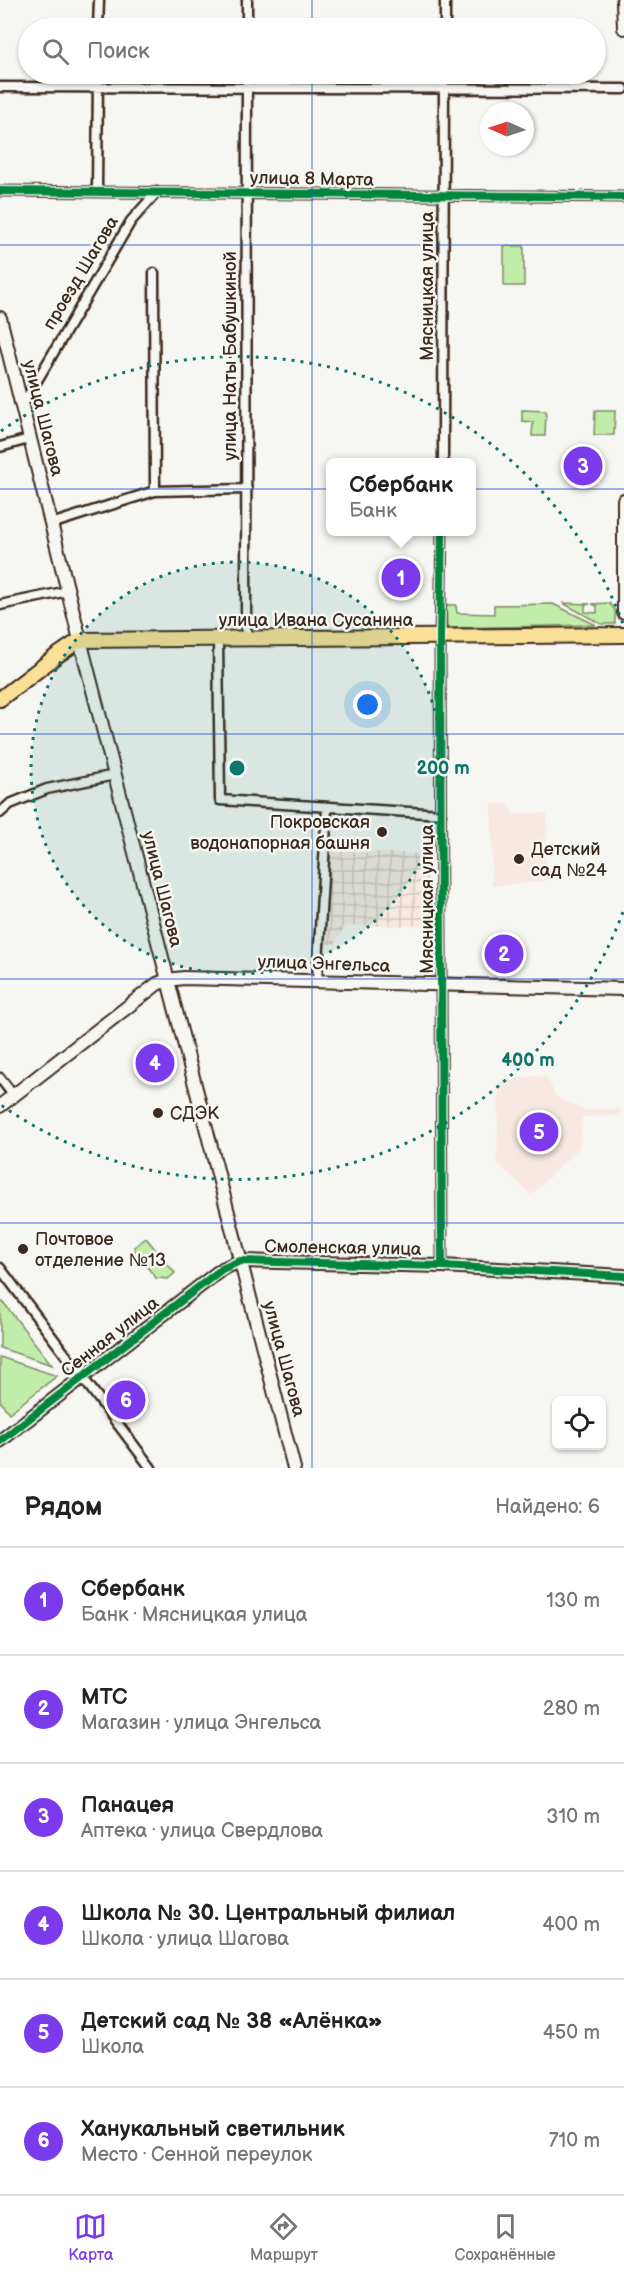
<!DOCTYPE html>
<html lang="ru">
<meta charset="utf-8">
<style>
:root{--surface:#fff;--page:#f6f6f6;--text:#222;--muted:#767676;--line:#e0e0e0;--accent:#7c3aed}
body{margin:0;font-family:"Balsamiq Sans",sans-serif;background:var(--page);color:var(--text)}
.controls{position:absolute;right:18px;bottom:18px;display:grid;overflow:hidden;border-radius:9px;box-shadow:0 2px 4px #0004}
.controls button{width:54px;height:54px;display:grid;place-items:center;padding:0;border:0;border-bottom:2px solid var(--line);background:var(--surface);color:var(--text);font:30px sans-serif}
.compass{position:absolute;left:480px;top:102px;width:54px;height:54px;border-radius:50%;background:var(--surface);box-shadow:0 2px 4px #0004;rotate:273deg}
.you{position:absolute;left:368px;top:705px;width:21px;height:21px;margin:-15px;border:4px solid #fff;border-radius:50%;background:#1a73e8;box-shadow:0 0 0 9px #1a73e833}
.badge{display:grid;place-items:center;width:39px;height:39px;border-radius:50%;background:var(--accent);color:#fff;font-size:20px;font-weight:700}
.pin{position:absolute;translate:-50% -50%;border:3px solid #fff;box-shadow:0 2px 6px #0006}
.popup{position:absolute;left:326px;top:458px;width:150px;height:78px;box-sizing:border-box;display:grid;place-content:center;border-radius:9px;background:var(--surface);filter:drop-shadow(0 2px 4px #0005);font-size:20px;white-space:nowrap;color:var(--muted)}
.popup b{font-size:22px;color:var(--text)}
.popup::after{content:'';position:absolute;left:50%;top:100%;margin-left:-12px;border:12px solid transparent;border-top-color:var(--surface)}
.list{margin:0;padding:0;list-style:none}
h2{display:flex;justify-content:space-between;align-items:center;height:78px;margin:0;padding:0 24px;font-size:26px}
h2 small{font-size:20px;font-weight:400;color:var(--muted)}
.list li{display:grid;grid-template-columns:39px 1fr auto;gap:18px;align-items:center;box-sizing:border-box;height:108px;padding:0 24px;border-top:2px solid var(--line)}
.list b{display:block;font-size:22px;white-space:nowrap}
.list p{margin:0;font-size:20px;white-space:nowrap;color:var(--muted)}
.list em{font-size:20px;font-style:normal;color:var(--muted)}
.icon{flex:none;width:33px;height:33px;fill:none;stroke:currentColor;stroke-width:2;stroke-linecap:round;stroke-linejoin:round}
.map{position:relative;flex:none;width:624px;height:1468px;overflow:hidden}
.search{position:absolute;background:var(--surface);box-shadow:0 2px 4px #0004;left:18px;right:18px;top:18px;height:66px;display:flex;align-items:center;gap:15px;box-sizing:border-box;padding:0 21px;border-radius:33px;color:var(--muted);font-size:22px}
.sheet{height:726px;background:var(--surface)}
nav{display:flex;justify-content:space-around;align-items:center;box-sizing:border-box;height:84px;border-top:2px solid var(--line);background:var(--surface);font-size:16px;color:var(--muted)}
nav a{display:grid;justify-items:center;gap:3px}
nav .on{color:var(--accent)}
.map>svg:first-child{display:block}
</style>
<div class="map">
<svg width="624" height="1468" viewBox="0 0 624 1468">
<defs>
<pattern id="industrial-grid" width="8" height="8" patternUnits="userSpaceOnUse" patternTransform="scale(1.5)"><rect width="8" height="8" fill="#f7e9e1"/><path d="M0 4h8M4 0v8" fill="none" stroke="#d5c8c1"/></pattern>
</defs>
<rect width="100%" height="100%" fill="#f6f6f2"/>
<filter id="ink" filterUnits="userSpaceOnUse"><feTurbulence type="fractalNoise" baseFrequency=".0167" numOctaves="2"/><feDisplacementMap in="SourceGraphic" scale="12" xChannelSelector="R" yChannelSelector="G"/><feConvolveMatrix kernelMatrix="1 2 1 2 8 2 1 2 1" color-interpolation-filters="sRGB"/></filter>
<g filter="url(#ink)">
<path fill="#f7e9e1" d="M492,803L509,805L514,814L547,813L545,881L492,886Z
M534,1076L547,1077L556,1097L583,1110L620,1109V1116L582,1117L580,1147L531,1195L497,1163L499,1081Z"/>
<path fill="url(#industrial-grid)" d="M330,851L429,854L430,926H345L335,944H323Z"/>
<path fill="#c1eca9" stroke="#7e8b64" stroke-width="1.5" d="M504,246H524V286H504Z
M522,410L546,411L545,436H532L533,422L522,421Z
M595,411H615L614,435H594Z
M563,603L590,604L585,605V612L597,613V606L592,604L609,603L615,610V624H601Z
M553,604L596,625L447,628L446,605H456L457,613L494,614V605Z
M146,1238L175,1273L168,1279L156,1278L139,1257L134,1247Z
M3,1302L52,1365L0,1348V1304Z
M0,1357L57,1376L9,1413L0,1401Z"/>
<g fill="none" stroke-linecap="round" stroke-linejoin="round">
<defs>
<path id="street" d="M98,28L99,0
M247,28V0
M445,28V0
M0,87L624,89
M0,191L624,197
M97,192L98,74
M154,273L155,491
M22,406L131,221L157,192
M0,447L29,439
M443,462L444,74
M51,524L155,491L247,489
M0,605L68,591
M218,639L220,800L441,814
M246,639L247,74
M0,813L10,804L47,789L115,775
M317,981L327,808
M0,1078L14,1096
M442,1266L440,637L442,532
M0,1268L151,1468"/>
<path id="secondary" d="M623,0L624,28
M0,318L80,640L294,1468
M624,500V613
M0,1106L157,984L167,980L184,978L624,989
M0,1441L222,1269L240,1261L442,1266L624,1276"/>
<path id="primary" d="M0,699L55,657L80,640L624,635"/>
</defs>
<use href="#street" stroke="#3b2a1e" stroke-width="13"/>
<use href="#secondary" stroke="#3b2a1e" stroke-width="16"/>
<use href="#primary" stroke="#3b2a1e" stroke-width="18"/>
<use href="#street" stroke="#f6f6f2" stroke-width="8"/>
<use href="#secondary" stroke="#f6f6f2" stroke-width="12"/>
<use href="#primary" stroke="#fadf96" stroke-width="14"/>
<defs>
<path id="cycleway" d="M0,191L624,197
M442,1266L440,637L442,532
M0,1441L222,1269L240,1261L442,1266L624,1276"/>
</defs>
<use href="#cycleway" stroke="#f6f6f2" stroke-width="11"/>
<use href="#cycleway" stroke="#00873e" stroke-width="8"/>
</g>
</g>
<path fill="none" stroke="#1d4ed8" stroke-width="1.5" stroke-opacity="0.55" d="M312,0V28M312,74V1468M0,245H624M0,489H624M0,734H624M0,979H624M0,1223H624"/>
<circle cx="237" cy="768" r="206" fill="#0f766e" fill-opacity=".12"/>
<g fill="none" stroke="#0f766e" stroke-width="3" stroke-dasharray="3 6">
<circle cx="237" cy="768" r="206"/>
<path d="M623 912A412 412 0 0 1 1 1105M1 431A412 412 0 0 1 623 624"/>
</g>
<g fill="#3b2a1e" stroke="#f6f6f2" stroke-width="2">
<circle cx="382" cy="832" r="6"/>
<circle cx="519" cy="859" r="6"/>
<circle cx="158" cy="1113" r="6"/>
<circle cx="23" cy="1249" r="6"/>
</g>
<g text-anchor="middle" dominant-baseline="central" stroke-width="5" stroke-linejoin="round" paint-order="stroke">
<g font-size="18" fill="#3b2a1e" stroke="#f6f6f2">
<text transform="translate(312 179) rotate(1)">улица 8 Марта</text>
<text transform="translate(81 273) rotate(-59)">проезд Шагова</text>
<text transform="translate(427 286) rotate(-90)">Мясницкая улица</text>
<text transform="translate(230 356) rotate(-90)">улица Наты Бабушкиной</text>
<text transform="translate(43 418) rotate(76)">улица Шагова</text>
<text x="316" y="620">улица Ивана Сусанина</text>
<text transform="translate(162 889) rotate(76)">улица Шагова</text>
<text transform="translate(427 899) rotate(-90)">Мясницкая улица</text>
<text transform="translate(324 964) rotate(2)">улица Энгельса</text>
<text transform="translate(343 1248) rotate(1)">Смоленская улица</text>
<text transform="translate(110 1337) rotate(-38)">Сенная улица</text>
<text transform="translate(284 1359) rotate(75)">улица Шагова</text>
</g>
<g font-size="18" fill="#3b2a1e" stroke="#f6f6f2" text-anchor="start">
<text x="370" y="822" text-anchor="end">Покровская<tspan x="370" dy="21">водонапорная башня</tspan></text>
<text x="531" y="849">Детский<tspan x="531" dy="21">сад №24</tspan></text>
<text x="170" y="1113">СДЭК</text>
<text x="35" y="1239">Почтовое<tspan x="35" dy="21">отделение №13</tspan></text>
</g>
</g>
<circle cx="237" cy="768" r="9" fill="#0f766e" stroke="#f6f6f2" stroke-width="3"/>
<g font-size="18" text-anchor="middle" font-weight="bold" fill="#0f766e" stroke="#f6f6f2" stroke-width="5" stroke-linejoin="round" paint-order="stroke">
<text x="443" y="774">200 m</text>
<text x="528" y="1066">400 m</text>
</g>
</svg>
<div class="controls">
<button><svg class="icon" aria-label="locate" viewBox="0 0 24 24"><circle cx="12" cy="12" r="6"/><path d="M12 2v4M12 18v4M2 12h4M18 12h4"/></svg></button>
</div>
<svg class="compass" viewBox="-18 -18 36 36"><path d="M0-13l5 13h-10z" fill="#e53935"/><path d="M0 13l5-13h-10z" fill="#767676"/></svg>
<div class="you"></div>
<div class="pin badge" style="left:401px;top:578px">1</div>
<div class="popup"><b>Сбербанк</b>Банк</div>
<div class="pin badge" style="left:504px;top:954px">2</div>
<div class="pin badge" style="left:583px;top:466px">3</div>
<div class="pin badge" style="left:155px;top:1063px">4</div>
<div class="pin badge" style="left:539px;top:1132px">5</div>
<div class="pin badge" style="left:126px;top:1400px">6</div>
<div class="search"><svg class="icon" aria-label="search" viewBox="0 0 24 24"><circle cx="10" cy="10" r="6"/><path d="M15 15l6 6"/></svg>Поиск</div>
</div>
<section class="sheet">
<h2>Рядом<small>Найдено: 6</small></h2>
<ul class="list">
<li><span class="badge">1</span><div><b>Сбербанк</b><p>Банк · Мясницкая улица</p></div><em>130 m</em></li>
<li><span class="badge">2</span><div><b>МТС</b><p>Магазин · улица Энгельса</p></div><em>280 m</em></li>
<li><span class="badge">3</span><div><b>Панацея</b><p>Аптека · улица Свердлова</p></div><em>310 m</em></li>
<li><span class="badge">4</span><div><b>Школа № 30. Центральный филиал</b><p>Школа · улица Шагова</p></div><em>400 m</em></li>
<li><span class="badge">5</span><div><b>Детский сад № 38 «Алёнка»</b><p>Школа</p></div><em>450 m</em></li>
<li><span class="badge">6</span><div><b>Ханукальный светильник</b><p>Место · Сенной переулок</p></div><em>710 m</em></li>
</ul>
</section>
<nav>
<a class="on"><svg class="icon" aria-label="map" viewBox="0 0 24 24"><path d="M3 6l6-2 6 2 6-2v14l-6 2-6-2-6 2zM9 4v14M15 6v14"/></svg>Карта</a>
<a><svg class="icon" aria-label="directions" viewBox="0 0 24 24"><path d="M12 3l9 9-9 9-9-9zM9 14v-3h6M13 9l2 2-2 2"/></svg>Маршрут</a>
<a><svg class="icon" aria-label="saved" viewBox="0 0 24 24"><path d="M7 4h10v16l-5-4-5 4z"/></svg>Сохранённые</a>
</nav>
